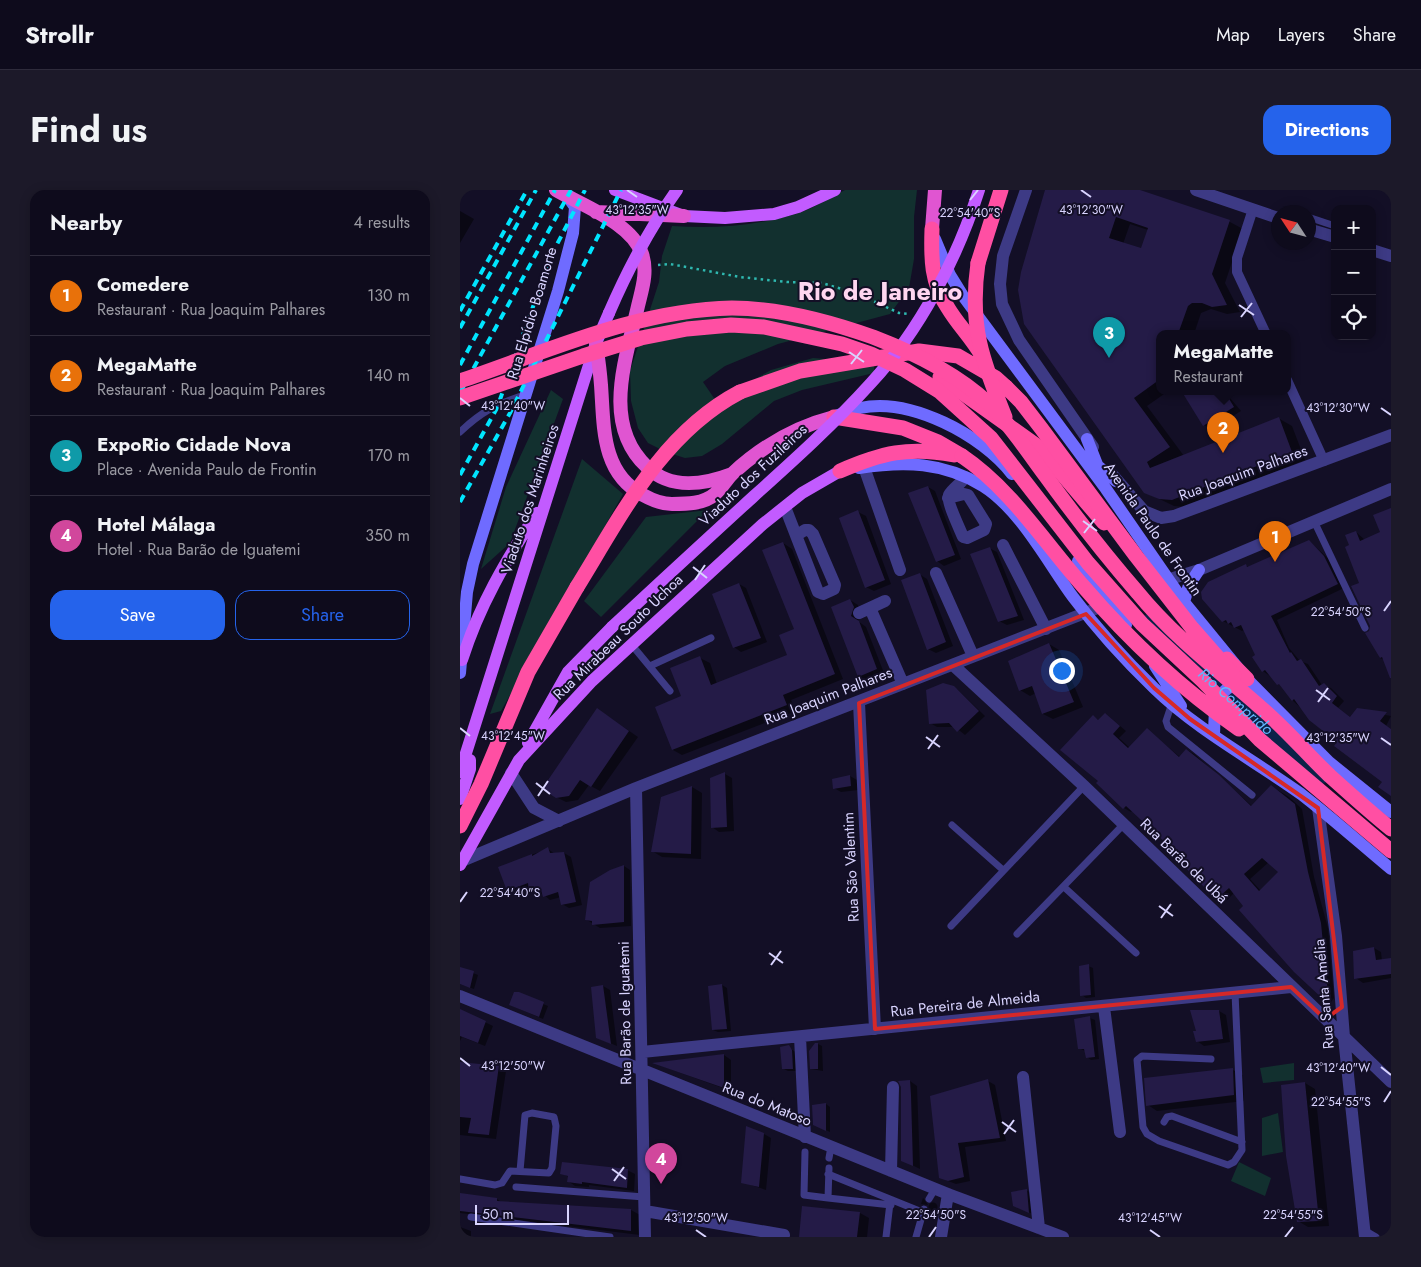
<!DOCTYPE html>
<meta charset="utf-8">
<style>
:root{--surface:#0e0b1c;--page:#1c1929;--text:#f1f3f6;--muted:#9b9ba3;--line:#2e2b3b;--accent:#2563eb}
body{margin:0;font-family:Jost,sans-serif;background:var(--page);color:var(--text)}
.controls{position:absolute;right:15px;top:15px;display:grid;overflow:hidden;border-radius:10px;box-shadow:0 2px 12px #0003}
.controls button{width:45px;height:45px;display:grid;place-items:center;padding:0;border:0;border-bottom:1px solid var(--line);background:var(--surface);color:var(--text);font:25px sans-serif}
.compass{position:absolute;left:811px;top:15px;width:45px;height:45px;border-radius:50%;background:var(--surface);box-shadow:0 2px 12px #0003;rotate:306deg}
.scale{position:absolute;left:15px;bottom:12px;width:94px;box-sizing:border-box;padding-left:5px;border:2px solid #d9d4ff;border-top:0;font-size:14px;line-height:18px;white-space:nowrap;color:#d9d4ff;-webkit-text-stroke:4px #130f26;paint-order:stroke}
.you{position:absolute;left:601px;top:480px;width:18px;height:18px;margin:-12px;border:4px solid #fff;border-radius:50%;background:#1a73e8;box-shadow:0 0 0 8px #1a73e833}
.badge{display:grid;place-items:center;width:32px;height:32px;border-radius:50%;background:var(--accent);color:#fff;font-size:16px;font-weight:700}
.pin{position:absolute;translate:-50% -41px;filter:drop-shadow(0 1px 2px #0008)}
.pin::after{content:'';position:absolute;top:26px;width:18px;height:15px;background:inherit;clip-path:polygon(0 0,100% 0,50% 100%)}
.popup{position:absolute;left:696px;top:140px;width:135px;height:65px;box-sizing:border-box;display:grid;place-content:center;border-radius:10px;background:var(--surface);filter:drop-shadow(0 1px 4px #0005);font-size:16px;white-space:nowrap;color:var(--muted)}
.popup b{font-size:19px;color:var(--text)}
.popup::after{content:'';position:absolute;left:50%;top:100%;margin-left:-10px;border:10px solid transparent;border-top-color:var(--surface)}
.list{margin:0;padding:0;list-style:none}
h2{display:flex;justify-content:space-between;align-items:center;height:65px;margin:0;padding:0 20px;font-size:21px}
h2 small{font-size:16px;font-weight:400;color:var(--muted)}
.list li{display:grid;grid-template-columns:32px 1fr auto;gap:15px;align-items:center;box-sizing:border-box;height:80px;padding:0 20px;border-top:1px solid var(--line)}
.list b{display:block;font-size:19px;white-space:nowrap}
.list p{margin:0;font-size:16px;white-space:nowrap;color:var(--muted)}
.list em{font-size:16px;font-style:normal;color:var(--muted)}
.actions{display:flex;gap:10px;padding:15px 20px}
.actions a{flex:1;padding:11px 0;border:1px solid var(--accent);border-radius:15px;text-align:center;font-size:18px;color:var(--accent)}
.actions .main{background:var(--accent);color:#fff}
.icon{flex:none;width:28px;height:28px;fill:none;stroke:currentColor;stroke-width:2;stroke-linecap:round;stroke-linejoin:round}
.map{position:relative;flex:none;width:931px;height:1047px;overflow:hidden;border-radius:15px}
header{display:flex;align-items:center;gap:30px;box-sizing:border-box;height:70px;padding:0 25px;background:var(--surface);border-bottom:1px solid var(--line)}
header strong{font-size:24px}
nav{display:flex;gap:28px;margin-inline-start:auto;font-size:18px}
.intro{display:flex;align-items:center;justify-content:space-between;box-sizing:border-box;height:120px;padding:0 30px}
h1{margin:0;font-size:35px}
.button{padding:12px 22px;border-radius:15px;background:var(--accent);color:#fff;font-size:18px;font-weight:700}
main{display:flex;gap:30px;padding:0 30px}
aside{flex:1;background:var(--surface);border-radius:15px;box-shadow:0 2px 12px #0003}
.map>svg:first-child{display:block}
</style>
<header>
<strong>Strollr</strong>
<nav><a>Map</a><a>Layers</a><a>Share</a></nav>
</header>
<div class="intro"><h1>Find us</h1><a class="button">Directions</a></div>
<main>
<aside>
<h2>Nearby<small>4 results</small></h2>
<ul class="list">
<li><span class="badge" style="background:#e8710a">1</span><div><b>Comedere</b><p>Restaurant · Rua Joaquim Palhares</p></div><em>130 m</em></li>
<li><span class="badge" style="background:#e8710a">2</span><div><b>MegaMatte</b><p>Restaurant · Rua Joaquim Palhares</p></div><em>140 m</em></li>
<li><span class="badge" style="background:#0f9aa8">3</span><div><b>ExpoRio Cidade Nova</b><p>Place · Avenida Paulo de Frontin</p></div><em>170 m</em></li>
<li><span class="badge" style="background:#d1479c">4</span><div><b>Hotel Málaga</b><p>Hotel · Rua Barão de Iguatemi</p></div><em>350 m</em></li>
</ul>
<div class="actions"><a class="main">Save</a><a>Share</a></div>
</aside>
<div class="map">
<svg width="931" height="1047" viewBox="0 0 931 1047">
<rect width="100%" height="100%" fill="#130f26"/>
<path fill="#12302f" d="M385,0H457L454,27V69L449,98L430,124L318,154L265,176L243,192L256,211L311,180L353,168L402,172L414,176V183L342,200L314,211L262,254L242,266L225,268L206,262L188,253L178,238L171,211L170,181L199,92L202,66L212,36C254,39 295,36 336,24C353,19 369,8 385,0Z
M91,200L103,209L50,353L21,379L46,297Z
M122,269L163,304L41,521L30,524Z
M248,320L141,427L124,411L186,327Z
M834,873V890L803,893L800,878Z
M818,923L823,962L802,966V928Z
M779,972L811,988L805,1006L771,991Z"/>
<path fill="#0007" fill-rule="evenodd" d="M587,0H676L770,32L783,39L765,93L780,122L767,124L751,119L741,123L734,144H699V202H707L687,216L724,266L818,228L832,236L845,270L726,317L714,316L685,302L565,134ZM670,34L688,40L682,60L663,54Z
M0,21L14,29L0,53Z
M723,202H765L781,221L752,239L744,235Z
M468,297L475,301L501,369L484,376L477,371Z
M931,319V483L925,470L920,468L910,442L911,436L891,356L896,342L905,350L922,343Z
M398,322L406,326L431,394L414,401L406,397Z
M849,351L871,371L884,398L817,430L829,458L840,471L848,474L862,495L871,498L884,511L878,518L891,528L898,520L931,526L926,536L931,539V605L923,592L832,510L824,497L803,481L784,440L782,441L763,431L786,376L789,377Z
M323,353L332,359L383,489L331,510L336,521L222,565L213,560L223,507L240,468L250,473L257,494L329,466L335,440Z
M529,358L537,362L564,430L547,435L539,431Z
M459,384L467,389L493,456L476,463L468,459Z
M279,394L286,398L307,452L281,462L274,457Z
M390,410L398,415L400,422L398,431L406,437L424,483L406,490L399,486L373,417Z
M589,454L599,460L623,517L593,529L583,524L576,503L570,506L560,500Z
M497,499L525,526L505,545L495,537H477L470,533Z
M646,524L666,541L659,548L670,558L687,540L720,567L727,560L734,564L792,616L811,596L829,607L842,619L854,687L868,738L874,808L871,812L864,807L774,703L766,711L759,707L724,668L673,620L671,622L664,618L640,591L633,527L640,531ZM809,672L820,682L801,701L790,689Z
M146,525L178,547L140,601L129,595L118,610L106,612L96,607Z
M265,584L272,588L274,641L259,642L252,637L251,589Z
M390,586L397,590L398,600L381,602L374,598Z
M232,597L242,603L241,669L202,667L192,661L202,608Z
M88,659L95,664L104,663L111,667L122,715L109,718L102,714L101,707L90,710L83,704L77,705L71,701L70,698L55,703L48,700L71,665Z
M164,676L170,680L171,736L140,738L127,730Z
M914,758L921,762L922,771L931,770V788L903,793L896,788L894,762Z
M628,776L633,778L635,807L626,808L622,805Z
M0,778L18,785L14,799L0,794Z
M262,795L267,798L271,841L258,842L253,840Z
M143,796L150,800L157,856L138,848Z
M83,814L88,816L83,829L50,815Z
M0,820L33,836L25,856L2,847L0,851Z
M759,821L766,825L770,852L744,856L737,851Z
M630,828L635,830L639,869L631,870L627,867L625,861L619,858Z
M358,854L362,856L363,881L351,879Z
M328,857L337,863L338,881H328L324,879Z
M264,865L271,870V901L196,874Z
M0,873L38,877L46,881L36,949L0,945Z
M773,880L783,885L784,911L697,921L688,915Z
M450,891L457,896L460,979L442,970V897Z
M528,891L535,895L546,951L505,957L510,991L496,994L488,991L481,987Z
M845,893L855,899L869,1036L848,1037L838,1031Z
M366,914L370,917V942L359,937Z
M304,944L311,948L306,1000L282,992Z
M167,980L175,984L174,1001L129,995V997L115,996L108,991L109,987L101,983Z
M566,1000L571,1003L573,1024L559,1018Z
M0,1005L37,1009L43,1013L171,1020L180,1025V1045L0,1023Z
M463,1008L464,1009L468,1015L461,1014Z
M468.5 1017a4.5 4.5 0 1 1 9 0a4.5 4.5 0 1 1-9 0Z
M400,1023L409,1028L407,1047H340Z
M0,1037L11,1041V1047H0Z"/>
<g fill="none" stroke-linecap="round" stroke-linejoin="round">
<path stroke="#0c2248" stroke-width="22" id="s1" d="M693,433L739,479L860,583"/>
</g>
<path fill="#241b47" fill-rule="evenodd" d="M585,0H680L770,30L752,84L767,115L752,117L742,113H732L728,116L718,144H699V190L674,208L710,257L687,272L690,278L819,227L832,262L712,310L699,309L684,303L564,134L558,100L561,82ZM656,27L688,38L681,58L649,48Z
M722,202H761L765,209L768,207L774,217L743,236Z
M468,296L495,365L476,372L448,303Z
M931,318V488H930L922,467L920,468L905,443L909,441L910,436L891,396L899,393L885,357L889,355L885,345L896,341L900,351L920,342L913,325Z
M398,320L425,390L405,398L379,328Z
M849,350L864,366L878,394L811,426L830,463L831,462L837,471L841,469L859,496L864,493L877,506L872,513L890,527L897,518L927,522L920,531L931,539V606L918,597L922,592L874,556L877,552L849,530L834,509L832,511L819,494L817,495L805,480L802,482L792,467L795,465L781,435L774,438L771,432L768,434L766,430L762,432L742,409L741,402L748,392L786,374L787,377Z
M323,352L375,484L323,505L327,515L212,560L195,517L221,506L210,478L240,466L251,495L327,465L319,445L334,439L302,360Z
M530,357L558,426L538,432L510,364Z
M460,383L486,452L467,460L441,390Z
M279,393L301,448L273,458L252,404Z
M390,409L394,417L391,426L399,431L417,479L398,487L371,417Z
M589,453L614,512L582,524L572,496L559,501L548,471Z
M483,493L494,496L519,521L497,542L489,533L469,534L466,500Z
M137,518L169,541L131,597L120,590L109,606L96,608L82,599Z
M645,523L660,536L653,544L668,558L687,538L719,567L726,559L759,585L791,616L811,595L835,614L848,682L861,733L868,804L863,809L834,782L779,720L783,716L769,698L758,708L744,697L719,671L722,668L666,616L663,619L636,593L638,591L600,560L633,525L638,530ZM802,668L818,682L799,701L784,684Z
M265,582L267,637L251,638L250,588Z
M390,585L391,596L373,599L372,589Z
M232,596L231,664L191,662L201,607Z
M88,657L90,663L104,662L116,712L101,715L98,702L83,707L81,700L69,702L68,693L47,701L38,677L72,664V666Z
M164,675V732L132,735V731L125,730L130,692L150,680Z
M914,757L916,770L931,768V784L894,789L893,761Z
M629,774L631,805L620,806L619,776Z
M0,777L14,781L10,798L0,794Z
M262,794L267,839L252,840L248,796Z
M143,795L151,854L136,848L131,797Z
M54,802H59L84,812L79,827L49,815Z
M0,819L26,831L18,853L0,846Z
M730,820H759L763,849L736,852L733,841H736Z
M630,826L635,867L626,868L624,859H618L614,829Z
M355,853H358V879H350L349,861Z
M329,855L332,860L333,879H322L320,857Z
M264,864V898L192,873Z
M0,872L39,876L29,945L8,943L11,928L0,927Z
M773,878L774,905L686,916L684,888Z
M528,889L540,948L498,953L504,987L488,991L479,988L470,906Z
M450,890L451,905L453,976L441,971V897L438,891Z
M845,892L859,1031L837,1032L826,966L821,895Z
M366,913V941L353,935L352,915Z
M286,936L304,943L299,997L281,993Z
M102,972L168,979L167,998L122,992V994L107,992L108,986L100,984Z
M567,999L569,1023L553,1016L551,1002Z
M0,1003L37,1008V1011L171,1019V1041L0,1021Z
M342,1016L400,1022L397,1047H339Z"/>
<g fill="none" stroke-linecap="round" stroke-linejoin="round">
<path stroke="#2fb8b0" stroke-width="2.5" stroke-dasharray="2.5 4" stroke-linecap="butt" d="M198,75L210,74L280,87L327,92L362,93L398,104L439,123L450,124"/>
<path stroke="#3d3a85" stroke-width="7" d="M848,27L875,36
M0,242C21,222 36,214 64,205
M854,331L905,438
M171,454L210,501
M190,476L251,448
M712,513L706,531L708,537L792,605
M492,635L543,680
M604,697L676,763
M491,736L624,596
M557,744L663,635
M751,869L682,866L677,870L683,937L687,944L699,951L768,975L774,972L782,960L775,803
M704,932L707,927L712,926L782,952
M345,962L344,1005L368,1008
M369,968L371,957
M369,978L368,1008L431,1015
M368,984L462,1022
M0,989L35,995L42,993L50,981L89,983L92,978L96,936L94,927L72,923L65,925L60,981
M56,997L184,1007
M469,1009L475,999
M11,1027L150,1047
M904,1040L916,1047
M426,1047L430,1013
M456,1047L464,1019"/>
<path stroke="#3d3a85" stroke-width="10" d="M793,19L777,68V82L806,144
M827,190L864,271"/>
<path stroke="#3d3a85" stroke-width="12" d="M736,0L818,28
M848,39L875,47
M912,60L931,66
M404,277L440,380
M488,308L504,304L508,305L526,334L524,340L507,348L503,347C500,339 486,311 489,305C493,298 501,294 505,287
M325,317L358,402L363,404L374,399L375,395L353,344L349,340H345L337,345
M543,355L586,439
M476,383L513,466
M410,418L443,494
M399,423L425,411
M493,475L624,596L931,892
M399,513L415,839
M51,583L74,618L99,631
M176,598L185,1047
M858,618L876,746L884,847L905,1047
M2,671L176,598L648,414
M0,806L488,1004L603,1047
M644,817L660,942
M340,847L345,947
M182,862L831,797
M563,887L579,1038
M431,981L433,897
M185,1021L324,1045
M481,1047L488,1004"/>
<path stroke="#3d3a85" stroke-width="12" d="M566,0L543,66L540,94L542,114L559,150L633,257
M650,282L684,321L701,328L714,326L931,245
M707,390L739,380L931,299"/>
<path stroke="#6f6bff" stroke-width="12" d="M475,49L490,85L503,106L646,299L724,412L787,489L869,572L931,622
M378,225C385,223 393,219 400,218C450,207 522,245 552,284
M627,249L642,287
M639,277L656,291
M399,278C445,271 483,272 523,296C560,319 588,373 613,407C637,439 665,470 694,498C737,540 792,569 841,604C872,628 901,654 931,679
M618,371L666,435
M724,412L729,395L739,380
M695,476L721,516
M0,483L7,402L13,374L98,101L113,43L115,17L108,7
M754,546C755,519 752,502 782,491"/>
<path stroke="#c25bff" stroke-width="12" d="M155,0L224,26L265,28L314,24L338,17L375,0
M2,470C19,416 46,370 77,323
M68,553L108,482L152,437
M0,582L136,153L149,123
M0,609L10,579V570
M0,675L59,570L132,491L303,334L342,303L380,281"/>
<path stroke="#e055d1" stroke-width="14" d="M96,0C123,16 172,33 182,64C188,82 182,99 178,116C166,169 141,234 187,277C211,300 243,295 272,284
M136,22L224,26
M472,39L475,0
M136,153C138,167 140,181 141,195C144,236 141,283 183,305C192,310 202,314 212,314C226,314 244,314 255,304C262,298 266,290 272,284C302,256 335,237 374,227"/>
<path stroke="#ff4fa3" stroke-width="15" d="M472,39C471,68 471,93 488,118C498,135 512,148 522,166
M518,73L541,0
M480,187L580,258L644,333
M280,202L340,181L459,161L498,166L536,188L546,197
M374,227L443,238L478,252L502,266
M380,281C421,263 449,256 494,265
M767,469L787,489
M0,636L21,594L68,482L117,397"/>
<path stroke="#00e5ff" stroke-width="4" stroke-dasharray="8 6" stroke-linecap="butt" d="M0,121L67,0
M0,138L76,0
M0,175L95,0
M0,203L111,0
M0,285L37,218L91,66L125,0
M0,312L50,223L161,0"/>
<path stroke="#c25bff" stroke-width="12" d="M149,123C168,79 189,39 217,0
M152,437C199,393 246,350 294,306C334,270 374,234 411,193C460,140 497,69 519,0"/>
<path stroke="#ff4fa3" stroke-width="15" d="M518,73C509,135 522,170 545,227
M0,191C89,161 176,120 272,118C319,118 368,131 413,147C452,162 497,184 528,213C550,234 567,261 585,285C614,325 645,365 678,403C714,447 758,480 800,517C825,538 846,563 870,586C890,604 910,622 931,639
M546,197L561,212L581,238L676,366L732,438L774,486
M0,208L123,166L181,148L227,139L271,135L304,137L382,154L411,164L445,180L479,201L531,248L628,373L682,434L743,491L800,550L931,661
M502,266C551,299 584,352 623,396C670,451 720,498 779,539
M117,397C162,324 202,243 280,202"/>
</g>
<path fill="none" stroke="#d62828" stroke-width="4" stroke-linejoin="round" d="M626,424L694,498L730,529L858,618L882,817L865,829L831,797L415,839L399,513Z"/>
<path fill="none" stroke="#d9d4ff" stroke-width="2" d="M167,0L177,7M621,0L631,7M510,10L518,0M779,115L794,125M781,127L792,113M389,162L404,172M391,174L402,160M0,208L10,216M921,218L931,225M623,331L637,341M624,343L635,329M233,377L247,388M235,390L245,375M924,421L931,411M856,500L870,510M858,512L868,498M0,538L10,546M466,547L480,557M921,548L931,555M468,559L478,545M76,593L90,604M78,606L88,591M0,712L7,702M699,716L713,726M701,728L711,714M309,763L323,773M311,775L321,761M0,868L10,876M921,877L931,885M924,912L931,901M542,932L556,942M544,944L554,930M152,979L166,989M154,991L164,977M236,1040L246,1047M690,1040L700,1047M469,1047L476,1037M825,1047L833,1037"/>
<g text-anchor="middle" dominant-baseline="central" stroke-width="4" stroke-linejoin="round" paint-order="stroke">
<g font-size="15" fill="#d9d4ff" stroke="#130f26">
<text transform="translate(72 123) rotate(-73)">Rua Elpídio Boamorte</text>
<text transform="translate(783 283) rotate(-20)">Rua Joaquim Palhares</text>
<text transform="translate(293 285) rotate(-43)">Viaduto dos Fuzileiros</text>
<text transform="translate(70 309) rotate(-72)">Viaduto dos Marinheiros</text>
<text transform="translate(693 339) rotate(55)">Avenida Paulo de Frontin</text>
<text transform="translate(158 447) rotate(-44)">Rua Mirabeau Souto Uchoa</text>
<text transform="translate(368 506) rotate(-21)">Rua Joaquim Palhares</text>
<text transform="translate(724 671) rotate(44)">Rua Barão de Ubá</text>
<text transform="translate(391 677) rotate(-93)">Rua São Valentim</text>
<text transform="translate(864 804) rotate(-95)">Rua Santa Amélia</text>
<text transform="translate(505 814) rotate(-6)">Rua Pereira de Almeida</text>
<text transform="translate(165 823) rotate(-91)">Rua Barão de Iguatemi</text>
<text transform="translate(307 914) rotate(22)">Rua do Matoso</text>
</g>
<g font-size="16" font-style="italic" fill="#62b6ff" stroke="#130f26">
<text stroke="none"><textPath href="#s1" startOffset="114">Rio Comprido</textPath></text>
</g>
<g font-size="25" font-weight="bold" fill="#ffd6f0" stroke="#130f26">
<text x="420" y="101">Rio de Janeiro</text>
</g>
</g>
<g font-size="12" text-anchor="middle" fill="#d9d4ff" stroke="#130f26" stroke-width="4" stroke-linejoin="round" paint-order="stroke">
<text x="177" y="24">43°12'35"W</text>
<text x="631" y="24">43°12'30"W</text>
<text x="510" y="27">22°54'40"S</text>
<text x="53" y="220">43°12'40"W</text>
<text x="878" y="222">43°12'30"W</text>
<text x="881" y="426">22°54'50"S</text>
<text x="53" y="550">43°12'45"W</text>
<text x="878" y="552">43°12'35"W</text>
<text x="50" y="707">22°54'40"S</text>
<text x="53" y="880">43°12'50"W</text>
<text x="878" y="882">43°12'40"W</text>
<text x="881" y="916">22°54'55"S</text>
<text x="476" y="1029">22°54'50"S</text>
<text x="833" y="1029">22°54'55"S</text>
<text x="236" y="1032">43°12'50"W</text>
<text x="690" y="1032">43°12'45"W</text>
</g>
</svg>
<div class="controls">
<button>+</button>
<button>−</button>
<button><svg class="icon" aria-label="locate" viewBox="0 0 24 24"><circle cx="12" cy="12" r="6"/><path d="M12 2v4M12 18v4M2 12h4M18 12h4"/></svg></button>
</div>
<svg class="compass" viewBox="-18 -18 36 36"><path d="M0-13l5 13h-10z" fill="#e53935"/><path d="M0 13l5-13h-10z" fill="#9b9ba3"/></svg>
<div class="scale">50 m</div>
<div class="you"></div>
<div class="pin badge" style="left:815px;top:372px;background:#e8710a">1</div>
<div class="pin badge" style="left:763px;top:263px;background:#e8710a">2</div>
<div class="popup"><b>MegaMatte</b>Restaurant</div>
<div class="pin badge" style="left:649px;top:168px;background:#0f9aa8">3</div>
<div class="pin badge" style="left:201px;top:994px;background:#d1479c">4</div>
</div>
</main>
